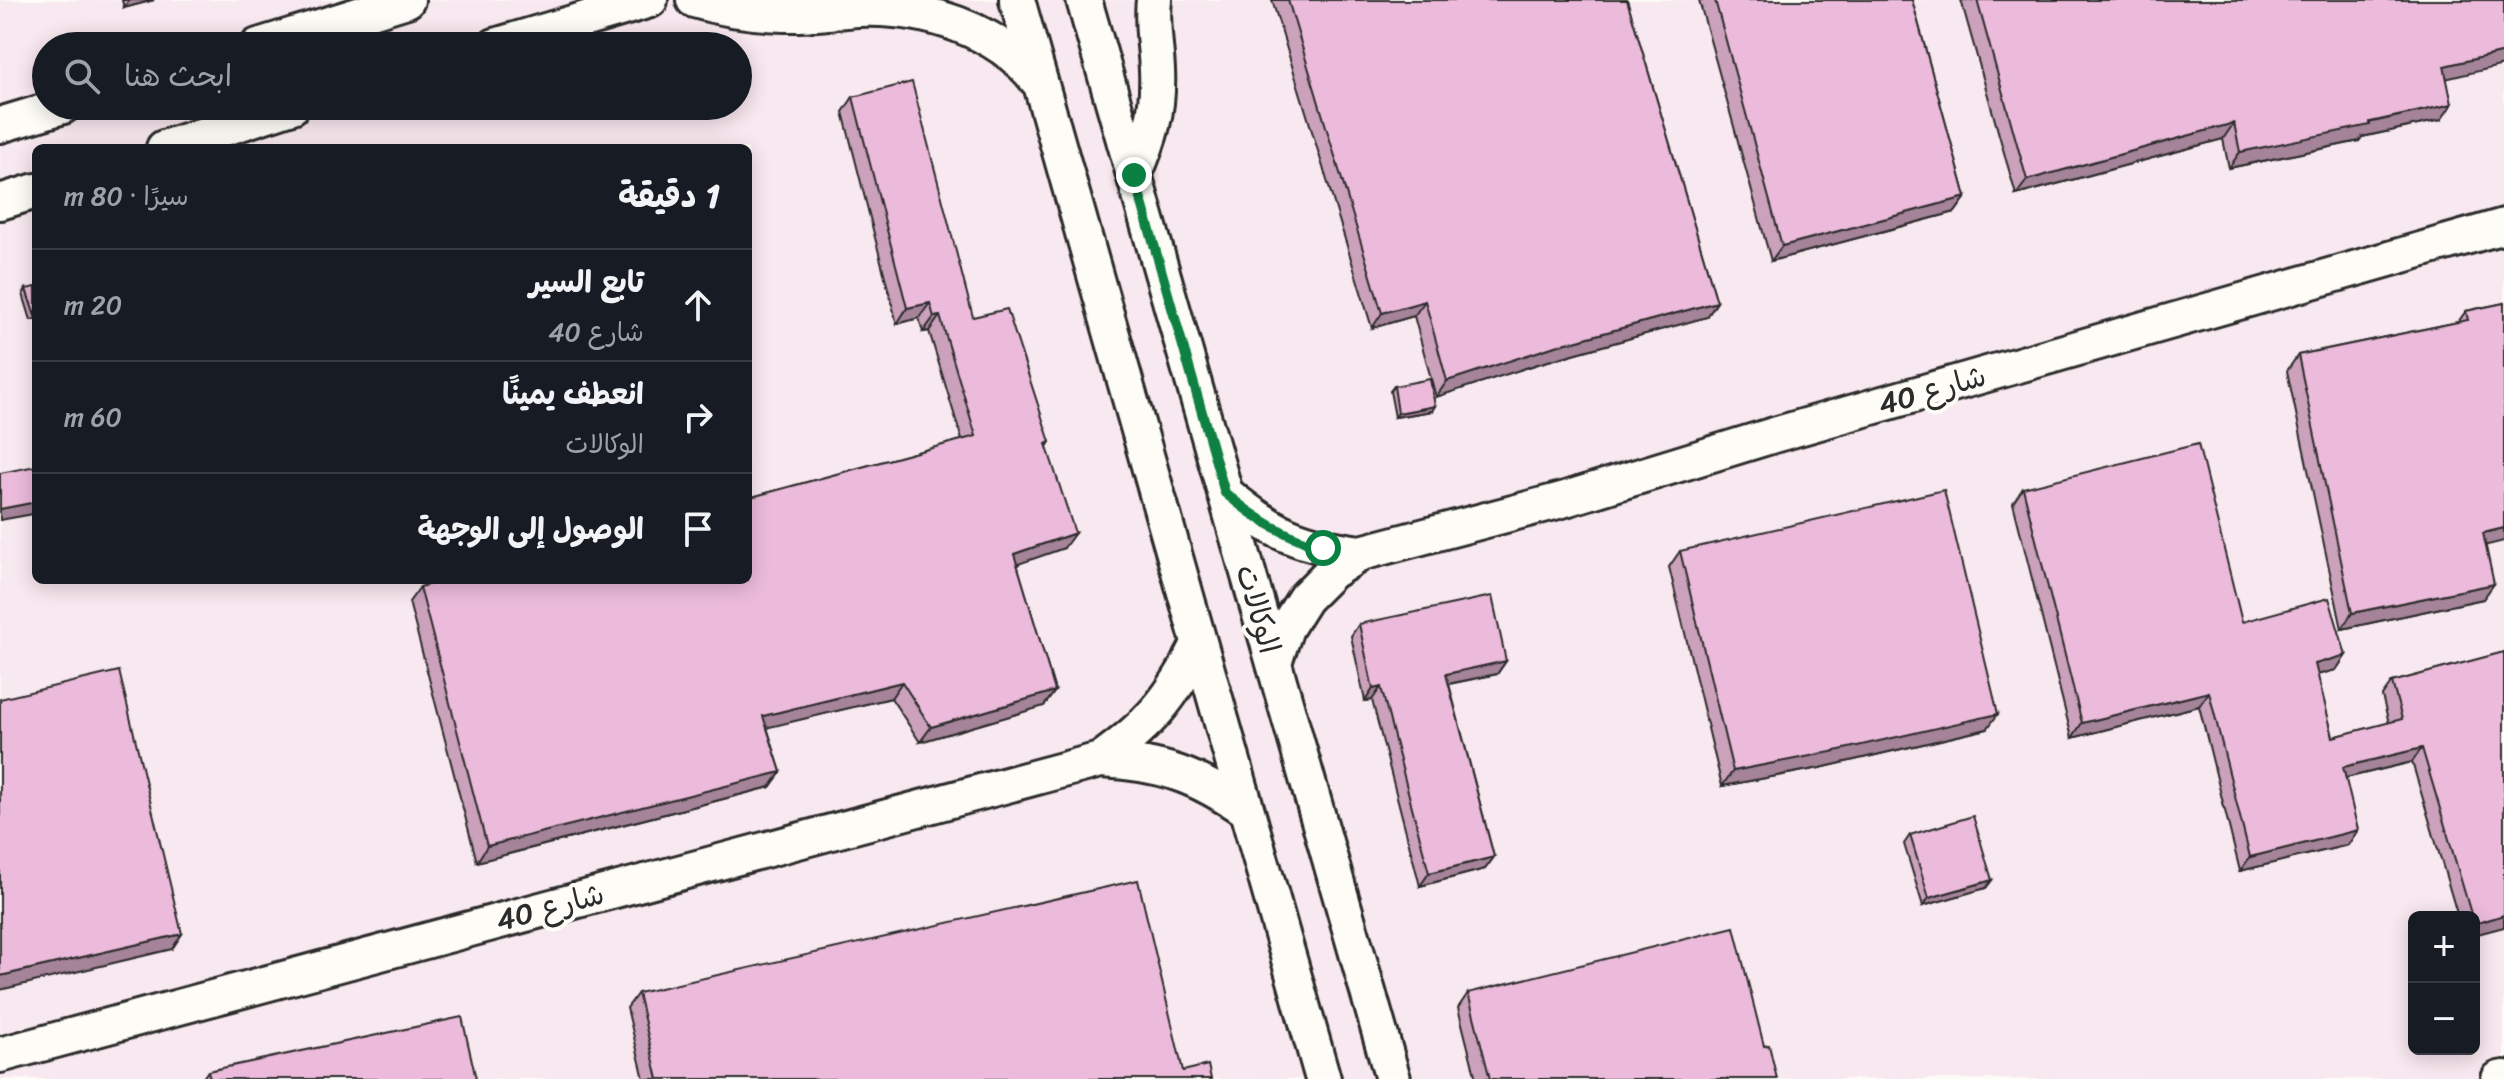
<!DOCTYPE html>
<html lang="ar">
<meta charset="utf-8">
<style>
:root{--surface:#171b24;--page:#20242c;--text:#f1f3f6;--muted:#9ea1a6;--line:#363941}
body{margin:0;font-family:Sriracha,"Playpen Sans Arabic",sans-serif;background:var(--page);color:var(--text);direction:rtl}
.controls{position:absolute;right:24px;bottom:24px;display:grid;overflow:hidden;border-radius:12px;box-shadow:0 4px 20px #0003}
.controls button{width:72px;height:72px;display:grid;place-items:center;padding:0;border:0;border-bottom:2px solid var(--line);background:var(--surface);color:var(--text);font:40px sans-serif}
.stop{position:absolute;width:24px;height:24px;margin:-18px;border:6px solid #0b8043;border-radius:50%;background:#fff}
.stop.end{background:#0b8043;border-color:#fff;box-shadow:0 2px 8px #0008}
.list{margin:0;padding:0;list-style:none}
h2{display:flex;justify-content:space-between;align-items:center;height:104px;margin:0;padding:0 32px;font-size:34px}
h2 small{font-size:26px;font-weight:400;color:var(--muted)}
.list li{display:grid;grid-template-columns:52px 1fr auto;gap:24px;align-items:center;box-sizing:border-box;height:112px;padding:0 32px;border-top:2px solid var(--line)}
.list b{display:block;font-size:30px;white-space:nowrap}
.list p{margin:0;font-size:26px;white-space:nowrap;color:var(--muted)}
.list em{font-size:26px;font-style:normal;color:var(--muted)}
.icon{flex:none;width:44px;height:44px;fill:none;stroke:currentColor;stroke-width:2;stroke-linecap:round;stroke-linejoin:round}
.map{position:relative;flex:none;width:2504px;height:1079px;overflow:hidden;direction:ltr}
.search{position:absolute;background:var(--surface);box-shadow:0 4px 20px #0003;left:32px;top:32px;width:720px;height:88px;display:flex;align-items:center;gap:20px;box-sizing:border-box;padding:0 28px;border-radius:44px;color:var(--muted);font-size:30px}
.panel{position:absolute;background:var(--surface);box-shadow:0 4px 20px #0003;left:32px;top:144px;width:720px;height:440px;border-radius:12px;direction:rtl}
.map>svg:first-child{display:block}
</style>
<div class="map">
<svg width="2504" height="1079" viewBox="0 0 2504 1079">
<rect width="100%" height="100%" fill="#fdfcf7"/>
<filter id="ink" filterUnits="userSpaceOnUse"><feTurbulence type="fractalNoise" baseFrequency=".0125" numOctaves="2"/><feDisplacementMap in="SourceGraphic" scale="16" xChannelSelector="R" yChannelSelector="G"/><feConvolveMatrix kernelMatrix="1 2 1 2 8 2 1 2 1" color-interpolation-filters="sRGB"/></filter>
<g filter="url(#ink)">
<path fill="#f8e8ef" fill-rule="evenodd" d="M0,0H2504V1079H0ZM46,46H738V106H46ZM36,148H748V580H36ZM2414,917H2474V1049H2414Z"/>
<g fill="none" stroke-linecap="round" stroke-linejoin="round">
<defs>
<path id="street" d="M694,0C723,9 753,13 784,14C808,15 833,11 857,9C923,6 997,28 1038,81
M1017,0L1323,1079
M1084,0L1393,1079
M258,46L407,0
M495,46L650,0
M0,125L63,106
M164,148L292,106
M1134,175C1150,139 1159,111 1157,70C1156,47 1151,23 1154,0
M0,202L36,191
M1225,493C1272,533 1300,545 1361,553
M1274,662L1286,628L1305,598L1331,572L1361,553L1562,500L1774,435L2504,226
M1100,760C1149,725 1172,699 1199,644
M0,1055L1100,760C1161,763 1196,775 1246,810
M2499,1079L2504,1078"/>
</defs>
<use href="#street" stroke="#2b2b2b" stroke-width="40"/>
<use href="#street" stroke="#fdfcf7" stroke-width="34"/>
</g>
<path fill="#cba1bc" stroke="#2b2b2b" stroke-width="2" d="M122,0H154L124,8Z
M1272,0H1627L1717,302L1707,317L1541,363L1436,397L1414,316L1372,328Z
M1699,0H1912L1966,197L1955,212L1771,261Z
M1961,0H2504L2447,79L2441,120L2362,137L2359,141L2229,168L2223,139L2016,195Z
M853,97L973,317L1050,442L1047,447L1064,548L1017,564L1055,691L1044,706L920,742L891,698L767,727L781,772L770,787L477,862L409,602L420,587L962,440L929,331L923,332L919,318L897,324L843,112Z
M26,289L36,319L31,320L23,294Z
M2504,303L2486,546L2483,599L2342,629L2287,371L2298,355L2458,322L2466,311Z
M1394,386L1432,411L1395,417L1390,391Z
M36,466V522H35L33,514Z
M2023,488L2242,622L2346,655L2336,670L2317,675L2333,737L2389,723L2382,696L2392,682L2504,652L2474,935V917H2458L2412,762L2346,778L2348,845L2240,871L2199,706L2072,738L2013,503Z
M1680,551L1987,729L1820,768L1722,786L1669,567Z
M1359,624L1506,661L1497,674L1449,684L1494,857L1485,869L1420,886L1372,700L1365,701L1351,636Z
M1910,835L1992,880L1986,888L1923,906L1904,844Z
M638,993L1183,1071L1211,1079H644L627,1008Z
M1468,993L1764,1046L1777,1079H1476L1458,1008Z
M208,1071L476,1079H202Z"/>
<path fill="#a58399" stroke="#2b2b2b" stroke-width="2" d="M129,0H154L124,8Z
M2504,52V65L2433,82L2444,66Z
M2452,104L2441,120L2362,137L2359,141L2229,168L2240,152Z
M2234,123L2223,139L2016,195L2027,180Z
M1966,197L1955,212L1771,261L1782,246Z
M1425,301L1414,316L1372,328L1382,313Z
M1717,302L1707,317L1541,363L1436,397L1447,381L1552,347Z
M930,303L919,318L897,324L907,308Z
M940,316L929,331L923,332L934,317Z
M1435,406L1432,411L1395,417L1398,413Z
M36,502V509L33,514L0,520V509Z
M2504,528V541L2472,549L2483,533Z
M1075,533L1064,548L1004,569L1014,554Z
M2494,584L2483,599L2342,629L2352,613Z
M2346,655L2336,670L2305,678L2315,664Z
M1506,661L1497,674L1438,686L1446,674Z
M902,682L891,698L753,731L763,716Z
M1381,687L1372,700L1365,701L1373,689Z
M1055,691L1044,706L920,742L931,727Z
M2209,692L2199,706L2072,738L2082,723Z
M1998,714L1987,729L1820,768L1722,786L1733,771Z
M2422,748L2412,762L2333,781L2343,767Z
M781,772L770,787L477,862L487,846Z
M2358,830L2348,845L2240,871L2250,857Z
M1494,857L1485,869L1420,886L1429,873Z
M1992,880L1986,888L1923,906L1929,898Z
M2504,915V927L2474,935V924Z
M182,934L172,949L0,990V976Z"/>
<path fill="#ecbbdb" stroke="#2b2b2b" stroke-width="2" d="M1288,0H1627L1717,302L1552,347L1447,381L1425,301L1382,313Z
M1715,0H1912L1966,197L1782,246Z
M1977,0H2504V52L2444,66L2452,104L2370,122V125L2240,152L2234,123L2027,180Z
M912,82L973,317L1007,309L1050,442L1046,444L1075,533L1014,554L1055,691L931,727L902,682L763,716L781,772L487,846L420,587L444,580H748V498L976,436L940,316L934,317L930,303L907,308L853,97Z
M36,287V315H35L26,289Z
M2504,303V528L2483,533L2494,584L2352,613L2298,355L2468,320L2466,311Z
M1430,379L1435,406L1398,413L1394,386Z
M2198,444L2242,622L2329,598L2346,655L2315,664L2333,737L2402,719L2392,682L2504,652V915L2474,924V917H2472L2422,748L2343,767L2358,830L2250,857L2209,692L2082,723L2023,488Z
M36,466V502L0,509V473Z
M1944,490L1998,714L1831,752L1733,771L1680,551Z
M1492,596L1506,661L1446,674L1494,857L1429,873L1381,687L1373,689L1359,624Z
M119,671L182,934L0,976V699Z
M1973,816L1992,880L1929,898L1910,835Z
M1138,880L1183,1071L1208,1065L1211,1079H658L638,993Z
M1734,927L1764,1046L1769,1045L1777,1079H1490L1468,993Z
M462,1017L476,1079H210L208,1071Z"/>
</g>
<g fill="none" stroke-linecap="round" stroke-linejoin="round" filter="url(#ink)">
<path stroke="#0b8043" stroke-width="10" d="M1134,175L1225,493C1259,521 1282,534 1323,548"/>
</g>
<g text-anchor="middle" dominant-baseline="central" stroke-width="8" stroke-linejoin="round" paint-order="stroke">
<g font-size="30" fill="#2b2b2b" stroke="#fdfcf7">
<text transform="translate(1932 390) rotate(-16)">شارع 40</text>
<text transform="translate(1258 609) rotate(74)">الوكالات</text>
<text transform="translate(550 907) rotate(-15)">شارع 40</text>
</g>
</g>
</svg>
<div class="controls">
<button>+</button>
<button>−</button>
</div>
<div class="stop" style="left:1323px;top:548px"></div>
<div class="stop end" style="left:1134px;top:175px"></div>
<div class="search"><svg class="icon" aria-label="search" viewBox="0 0 24 24"><circle cx="10" cy="10" r="6"/><path d="M15 15l6 6"/></svg>ابحث هنا</div>
<section class="panel">
<h2>1 دقيقة<small>سيرًا · 80 m</small></h2>
<ul class="list">
<li><svg class="icon" aria-label="ahead" viewBox="0 0 24 24"><path d="M12 20V5M6 11l6-6 6 6"/></svg><div><b>تابع السير</b><p>شارع 40</p></div><em>20 m</em></li>
<li><svg class="icon" aria-label="right" viewBox="0 0 24 24"><path d="M7 20v-9h11M14 6l5 5-5 5"/></svg><div><b>انعطف يمينًا</b><p>الوكالات</p></div><em>60 m</em></li>
<li><svg class="icon" aria-label="arrive" viewBox="0 0 24 24"><path d="M6 21V4h12l-3 4 3 4H6"/></svg><div><b>الوصول إلى الوجهة</b></div></li>
</ul>
</section>
</div>
